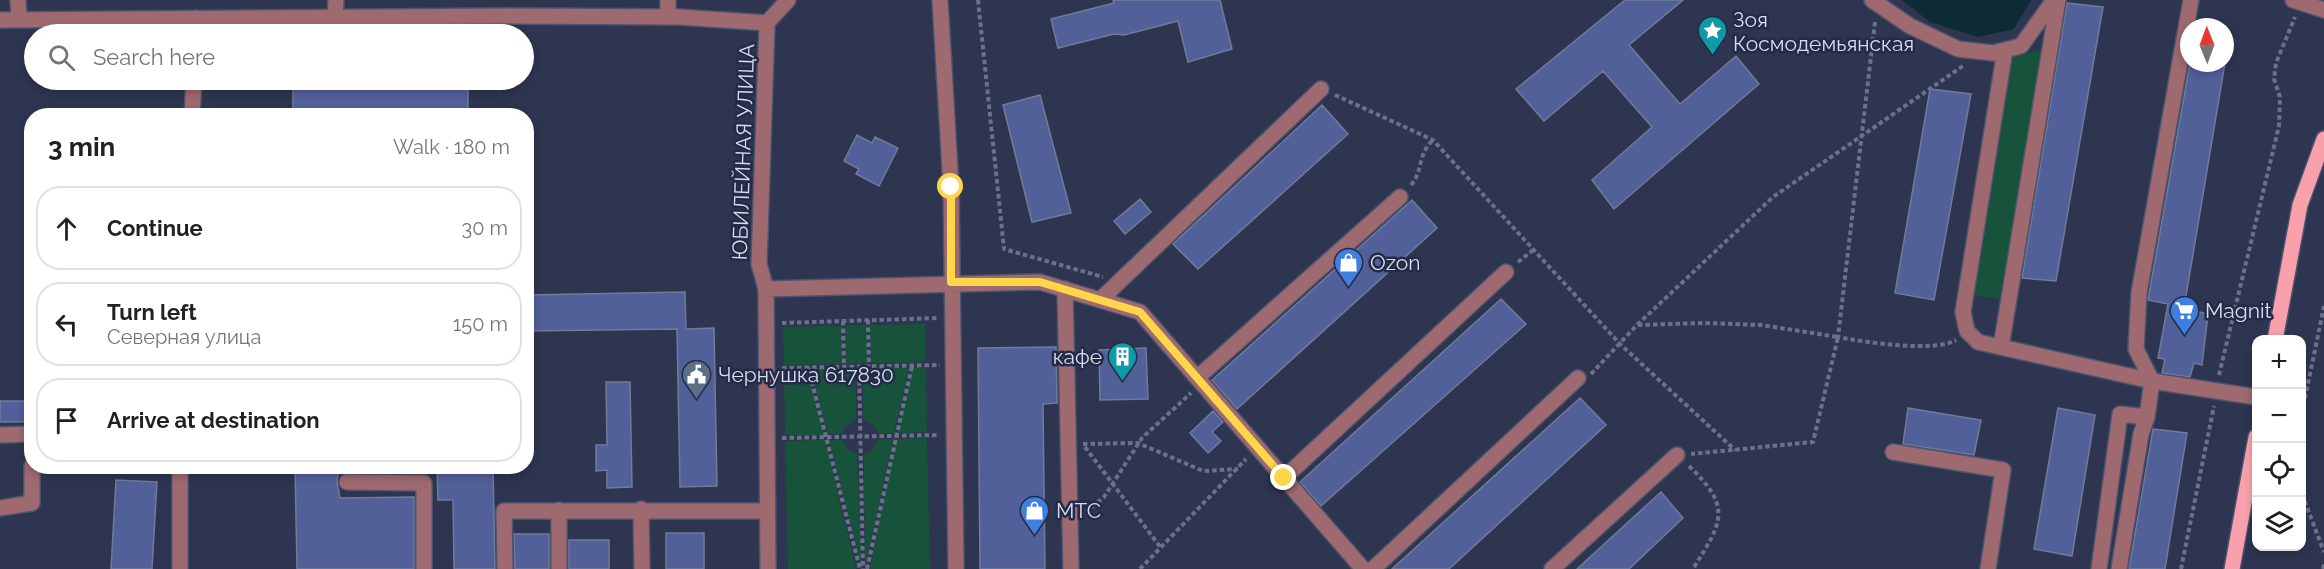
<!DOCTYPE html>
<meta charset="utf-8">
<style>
:root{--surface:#fff;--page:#f6f6f6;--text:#202124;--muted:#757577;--line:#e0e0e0}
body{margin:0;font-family:Raleway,sans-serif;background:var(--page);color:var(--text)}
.controls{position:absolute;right:18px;bottom:18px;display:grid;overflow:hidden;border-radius:12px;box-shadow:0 3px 9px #0003}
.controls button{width:54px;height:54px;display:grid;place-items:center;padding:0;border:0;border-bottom:2px solid var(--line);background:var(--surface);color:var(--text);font:30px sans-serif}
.compass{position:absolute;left:2180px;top:18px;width:54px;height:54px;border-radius:50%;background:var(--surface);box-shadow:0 3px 9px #0003;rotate:359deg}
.stop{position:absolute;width:18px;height:18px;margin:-14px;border:4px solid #ffd54a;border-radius:50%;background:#fff}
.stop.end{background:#ffd54a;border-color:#fff;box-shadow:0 2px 6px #0008}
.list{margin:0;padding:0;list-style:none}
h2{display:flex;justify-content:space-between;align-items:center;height:78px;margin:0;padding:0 24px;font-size:26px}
h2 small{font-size:20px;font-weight:400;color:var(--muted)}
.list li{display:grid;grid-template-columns:39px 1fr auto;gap:18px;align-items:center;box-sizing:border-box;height:84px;margin:0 12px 12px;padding:0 12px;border:2px solid var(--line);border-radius:24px}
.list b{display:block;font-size:22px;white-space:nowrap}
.list p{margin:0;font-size:20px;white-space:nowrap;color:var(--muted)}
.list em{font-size:20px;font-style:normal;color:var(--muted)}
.icon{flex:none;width:33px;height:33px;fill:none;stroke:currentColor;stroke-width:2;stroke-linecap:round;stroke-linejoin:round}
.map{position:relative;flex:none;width:2324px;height:569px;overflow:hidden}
.search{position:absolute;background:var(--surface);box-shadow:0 3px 9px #0003;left:24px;top:24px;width:510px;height:66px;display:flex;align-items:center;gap:15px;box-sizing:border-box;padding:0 21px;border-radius:33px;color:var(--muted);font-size:22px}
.panel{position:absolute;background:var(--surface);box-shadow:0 3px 9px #0003;left:24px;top:108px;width:510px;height:366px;border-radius:24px}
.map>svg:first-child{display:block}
</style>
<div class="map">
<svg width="2324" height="569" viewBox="0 0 2324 569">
<rect width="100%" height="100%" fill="#2e3551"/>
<path fill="#17533a" d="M2043,50L2000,299L1974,295L2010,58Z
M925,324V362L871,363L870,325Z
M845,325H867L868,363H846Z
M842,326V364L784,365L783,327Z
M926,367L927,432L897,433L912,368Z
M909,368L894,433H878L873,424L863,419V369Z
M855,369L856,419L846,426L842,434H828L811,370Z
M784,370H808L824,435H785Z
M927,438L930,569H870L895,439Z
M893,439L865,569L864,454L872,451L878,440Z
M825,440L856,569H788L785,441Z
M829,440H842L848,449L857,454L862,569Z"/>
<path fill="#0e2a34" d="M1902,0H2031L2014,29L1978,37L1930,22Z"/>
<path fill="#52609a" stroke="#717a99" stroke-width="1.5" d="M1113,0H1220L1232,49L1188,62L1178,21L1124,35L1114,34L1058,48L1051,19L1114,3Z
M1625,0H1683L1629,45L1680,104L1736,56L1759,84L1614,209L1592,180L1652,127L1603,71L1544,121L1516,89Z
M2067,3L2103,7L2056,281L2022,278Z
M2190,63H2225L2184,308L2208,314L2202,365L2194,363L2190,377L2162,373L2165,359L2158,358L2168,304L2148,300Z
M402,80H447V86H468V116H293V86H402Z
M1930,89L1971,94L1934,300L1895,293Z
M1040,95L1071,213L1032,222L1003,105Z
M1322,105L1348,134L1198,269L1173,244Z
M857,135L872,143L875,137L898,148L879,186L856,174L859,169L844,161Z
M1140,199L1151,212L1125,234L1114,221Z
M1412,200L1437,228L1237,409L1212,380Z
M685,292L686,329L714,328L717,486L680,487L677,329L526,331V295Z
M1501,299L1526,324L1321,506L1300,482Z
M1056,347L1057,403L1043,404L1045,569H980L978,348Z
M1146,348L1148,399L1100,400L1099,350Z
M606,382H630L632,487L607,488V470L596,471V445H607Z
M1580,398L1606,425L1449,569H1392Z
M0,401H32V422H0Z
M1908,408L1981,420L1974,455L1903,444Z
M2058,408L2095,415L2072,556L2034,549Z
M1213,411L1223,422L1212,432L1221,441L1208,453L1190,433Z
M2153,429L2187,433L2165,569H2129Z
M295,466H339L337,482L340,498L414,497V569H297Z
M437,466H493L495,569H454L453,500H438Z
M116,480L157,482L152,569H111Z
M1661,492L1683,518L1629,569H1577Z
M666,533H704V569H666Z
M514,534H549V569H515Z
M569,540H609V569H569Z"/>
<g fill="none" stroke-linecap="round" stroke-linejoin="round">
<defs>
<path id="minor" d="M18,0L19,20
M668,0V17
M940,0L951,187L956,569
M1872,0L1910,26L1958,49L1993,53L2021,46L2054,0
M2293,0L2324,10
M335,18L336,0
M0,20L506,16L679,17L767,23
M767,23L759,264L766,289L768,569
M767,23L788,0
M196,34V18
M2005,50L1963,312L1967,331L1978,342L2152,381L2256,397
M192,116L194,80
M766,289L1040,282L1140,312L1363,569
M1065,289L1071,569
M1100,300L1321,89
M2001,347L2058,0
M1197,378L1400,197
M0,435L32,434
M1893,452L2003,470L1988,569
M180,466V569
M1284,478L1506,272
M347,482L424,483V569
M0,508L32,503V466
M641,509L642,569
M559,510V569
M505,569L504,511H767
M1373,569L1578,378
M1552,569L1677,455
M2099,569L2120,414L2147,417L2152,381L2136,349L2139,293L2191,0
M2119,569L2141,434L2147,417"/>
<path id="major" d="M2275,340L2300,205L2324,139
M2232,569L2256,437"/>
</defs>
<use href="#minor" stroke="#4c536d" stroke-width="18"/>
<use href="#major" stroke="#4c536d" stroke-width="18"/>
<path stroke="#6b7189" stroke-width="4" stroke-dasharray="4.5 3" stroke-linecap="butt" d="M978,0L1004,249L1103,277
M1875,22L1838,337C1864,342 1934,353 1956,340
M1335,95L1433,140L1620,344L1735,450
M1411,185C1423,172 1417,155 1433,140
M1518,262L1533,250
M868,320L869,366
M843,321L844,367
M782,323L939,318
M1638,325L1703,323L1761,325L1838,337L1813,442L1691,454
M859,366L863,569
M808,367L860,569
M782,368L940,365
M1591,374L1637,325L1773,197L1963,66
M2219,375L2279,126L2280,97L2274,79L2276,63L2295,17
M2302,413L2324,306
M782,438L939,435
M1083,444L1138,443L1203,471L1238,469
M1085,447L1161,548
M1689,466C1733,508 1722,522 1693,569
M2302,494L2324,552
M1086,512L1104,497L1142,438L1191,393
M867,569L912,366
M1140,569L1246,459
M2181,569L2214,406
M2323,569L2324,564"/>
<use href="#minor" stroke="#9f6970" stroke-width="15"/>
<use href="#major" stroke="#f8a1ac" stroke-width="15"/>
</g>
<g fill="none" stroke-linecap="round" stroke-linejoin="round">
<path stroke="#ffd54a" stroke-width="8" d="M951,187V282H1040L1140,312L1284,478"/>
</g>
<defs>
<symbol id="sight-pin" viewBox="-11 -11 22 30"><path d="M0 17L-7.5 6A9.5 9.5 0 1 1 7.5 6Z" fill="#0f9aa8" stroke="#242b46"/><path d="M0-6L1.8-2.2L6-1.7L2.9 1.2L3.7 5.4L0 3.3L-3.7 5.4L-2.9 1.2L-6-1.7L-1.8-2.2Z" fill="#fff"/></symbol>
<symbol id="shop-pin" viewBox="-11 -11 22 30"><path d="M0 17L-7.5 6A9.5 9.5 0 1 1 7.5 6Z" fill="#3f7fe0" stroke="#242b46"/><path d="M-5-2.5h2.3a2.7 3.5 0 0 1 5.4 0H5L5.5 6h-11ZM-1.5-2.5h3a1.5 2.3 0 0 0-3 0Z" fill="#fff"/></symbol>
<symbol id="supermarket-pin" viewBox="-11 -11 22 30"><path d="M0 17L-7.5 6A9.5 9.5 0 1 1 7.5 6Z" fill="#3f7fe0" stroke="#242b46"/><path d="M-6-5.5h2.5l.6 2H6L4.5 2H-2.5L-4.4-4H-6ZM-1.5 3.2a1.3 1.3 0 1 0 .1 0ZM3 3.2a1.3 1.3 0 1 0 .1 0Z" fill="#fff"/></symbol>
<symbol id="building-pin" viewBox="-11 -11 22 30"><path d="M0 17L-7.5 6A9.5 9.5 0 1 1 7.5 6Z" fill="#0f9aa8" stroke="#242b46"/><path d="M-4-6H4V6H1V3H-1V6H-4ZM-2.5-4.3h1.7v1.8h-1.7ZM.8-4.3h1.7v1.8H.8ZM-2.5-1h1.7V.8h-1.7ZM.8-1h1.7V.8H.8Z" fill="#fff"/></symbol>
<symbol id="civic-pin" viewBox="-11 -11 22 30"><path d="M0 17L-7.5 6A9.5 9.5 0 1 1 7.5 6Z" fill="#5c6f8a" stroke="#242b46"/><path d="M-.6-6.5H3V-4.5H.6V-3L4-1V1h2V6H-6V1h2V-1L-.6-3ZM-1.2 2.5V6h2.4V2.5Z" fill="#fff"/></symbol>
</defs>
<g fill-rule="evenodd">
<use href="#sight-pin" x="1696" y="14" width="33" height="45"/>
<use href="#shop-pin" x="1332" y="246" width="33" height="45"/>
<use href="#supermarket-pin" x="2168" y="294" width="33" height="45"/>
<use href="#building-pin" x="1106" y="340" width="33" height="45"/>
<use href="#civic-pin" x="680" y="358" width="33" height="45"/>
<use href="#shop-pin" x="1018" y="494" width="33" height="45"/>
</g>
<g text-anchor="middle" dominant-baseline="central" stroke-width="5" stroke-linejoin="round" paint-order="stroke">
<g font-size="21" fill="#d7dcee" stroke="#242b46" text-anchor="start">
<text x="1733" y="19">Зоя<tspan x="1733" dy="24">Космодемьянская</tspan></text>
<text x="1370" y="262">Ozon</text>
<text x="2205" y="310">Magnit</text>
<text x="1102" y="356" text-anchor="end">кафе</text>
<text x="718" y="374">Чернушка 617830</text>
<text x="1056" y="510">МТС</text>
</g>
<g font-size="21" fill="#d7dcee" stroke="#242b46">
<text transform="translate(743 152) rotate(-88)">ЮБИЛЕЙНАЯ УЛИЦА</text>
</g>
</g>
</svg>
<div class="controls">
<button>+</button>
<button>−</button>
<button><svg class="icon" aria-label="locate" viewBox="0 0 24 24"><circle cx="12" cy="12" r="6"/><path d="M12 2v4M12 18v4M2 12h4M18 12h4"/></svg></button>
<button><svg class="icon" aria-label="layers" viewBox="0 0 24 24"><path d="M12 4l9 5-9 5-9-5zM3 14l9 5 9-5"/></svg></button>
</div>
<svg class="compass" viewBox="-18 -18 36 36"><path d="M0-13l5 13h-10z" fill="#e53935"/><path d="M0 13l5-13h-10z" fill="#757577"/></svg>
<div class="stop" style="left:951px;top:187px"></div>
<div class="stop end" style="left:1284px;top:478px"></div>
<div class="search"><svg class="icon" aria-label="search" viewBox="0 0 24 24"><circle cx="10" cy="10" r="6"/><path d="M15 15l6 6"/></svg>Search here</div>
<section class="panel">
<h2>3 min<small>Walk · 180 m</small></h2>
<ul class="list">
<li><svg class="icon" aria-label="ahead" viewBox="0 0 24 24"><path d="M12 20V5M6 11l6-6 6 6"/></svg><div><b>Continue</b></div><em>30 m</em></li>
<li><svg class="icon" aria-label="left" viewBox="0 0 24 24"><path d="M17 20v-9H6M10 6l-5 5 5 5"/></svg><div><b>Turn left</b><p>Северная улица</p></div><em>150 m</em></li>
<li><svg class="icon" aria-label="arrive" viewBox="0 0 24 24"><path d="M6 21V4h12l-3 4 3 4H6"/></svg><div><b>Arrive at destination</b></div></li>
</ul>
</section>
</div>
